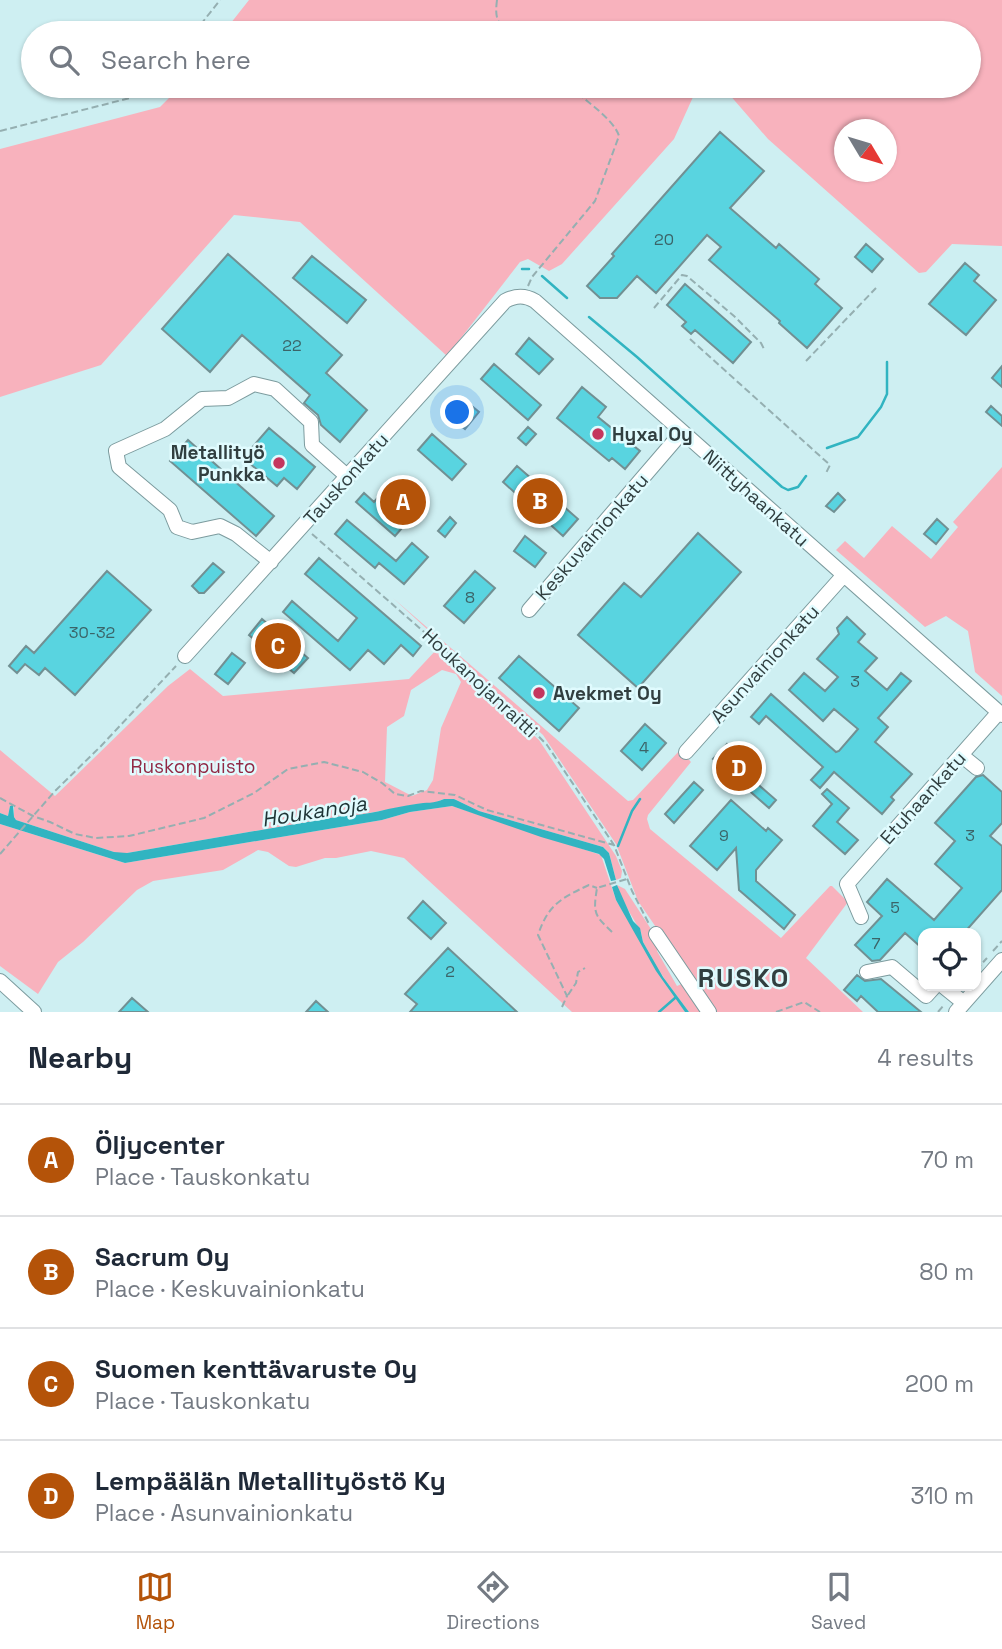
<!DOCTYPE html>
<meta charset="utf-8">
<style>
:root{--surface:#fff;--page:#f2f2f3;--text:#1f2937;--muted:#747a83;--line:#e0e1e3;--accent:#b45309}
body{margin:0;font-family:"Space Grotesk",sans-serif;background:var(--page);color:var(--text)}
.controls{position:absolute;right:21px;bottom:21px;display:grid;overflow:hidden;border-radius:14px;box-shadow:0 2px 5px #0004}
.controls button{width:63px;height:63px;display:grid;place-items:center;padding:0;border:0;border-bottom:2px solid var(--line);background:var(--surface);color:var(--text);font:35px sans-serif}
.compass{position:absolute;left:834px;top:119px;width:63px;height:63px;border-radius:50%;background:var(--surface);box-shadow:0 2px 5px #0004;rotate:128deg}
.you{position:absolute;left:458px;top:413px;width:24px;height:24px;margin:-18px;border:5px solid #fff;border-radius:50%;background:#1a73e8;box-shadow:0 0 0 10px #1a73e833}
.badge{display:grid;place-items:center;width:46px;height:46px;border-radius:50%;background:var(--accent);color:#fff;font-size:23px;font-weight:700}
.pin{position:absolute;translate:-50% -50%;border:4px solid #fff;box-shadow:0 2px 7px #0006}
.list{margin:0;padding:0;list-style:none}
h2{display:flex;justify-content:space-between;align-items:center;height:91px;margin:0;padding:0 28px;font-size:30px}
h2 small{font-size:23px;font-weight:400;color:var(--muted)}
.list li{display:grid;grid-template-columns:46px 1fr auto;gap:21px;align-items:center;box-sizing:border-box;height:112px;padding:0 28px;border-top:2px solid var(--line)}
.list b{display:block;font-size:26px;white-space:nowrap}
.list p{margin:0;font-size:23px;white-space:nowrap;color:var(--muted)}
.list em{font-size:23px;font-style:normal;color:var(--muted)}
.icon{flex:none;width:38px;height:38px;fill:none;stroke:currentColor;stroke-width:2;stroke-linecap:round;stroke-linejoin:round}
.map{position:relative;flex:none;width:1002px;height:1012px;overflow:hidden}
.search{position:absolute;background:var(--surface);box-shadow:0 2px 5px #0004;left:21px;right:21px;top:21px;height:77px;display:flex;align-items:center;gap:18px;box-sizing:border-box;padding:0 24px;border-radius:38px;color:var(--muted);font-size:26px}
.sheet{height:539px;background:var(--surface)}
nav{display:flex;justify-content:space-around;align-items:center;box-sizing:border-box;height:98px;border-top:2px solid var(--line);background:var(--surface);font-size:19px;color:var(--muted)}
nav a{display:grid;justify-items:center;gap:4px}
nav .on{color:var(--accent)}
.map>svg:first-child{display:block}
</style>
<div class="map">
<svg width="1002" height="1012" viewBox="0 0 1002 1012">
<rect width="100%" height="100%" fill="#ceeff2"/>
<path fill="#f8b2bd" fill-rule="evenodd" d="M249,0H1002V246L952,244L926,272L919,273L768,139L722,86H969V33H223ZM844,130H886V172H844Z
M181,86H698L674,139L562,264L549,271L528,259L520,262L447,356L300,222L234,215L101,365L0,397V149L160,107Z
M1002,467V696L975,672L968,631L946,616L925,627L836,550L845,541L864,558L892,526L931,559L958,527L953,522Z
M393,598L628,801L633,800L680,750L691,762L648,815L647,819L650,829L781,938L830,886H832L848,902L806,958L863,1012H714L638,901L616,844L543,735Z
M437,649L539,740L616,856L622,871L621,878L616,880L609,853L603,847L479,811L454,799H444L434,803L418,804L353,816H342L127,853L120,854L16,820L14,817V806H10L8,816L0,813V750L55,796L168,686L190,669L223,696L409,679ZM442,670L456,674L461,682L441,728L433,780L427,790L412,796L385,782L387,727L404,716L411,690Z
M452,806L601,855L616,900L685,1012H572L404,858L371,851L336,858H325L296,867L289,866L268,852L258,850L223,870L153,881L137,890L83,942L58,962L38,994L0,966V824L125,863L382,820L410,812Z
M617,885L625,889L660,943L657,951L677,986L686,982L707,1012H689L663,977L643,942L641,932L620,896Z"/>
<path fill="#31b4c1" d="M444,799H454L479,811L603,847L609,853L616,880L611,881L604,859L599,854L541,837L452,806L410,812L382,820L125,863L0,824V813L8,816L10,806L13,805L14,817L16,820L114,852L127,853L342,816C367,816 391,807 416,804C426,802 434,804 444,799Z
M617,885L633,921L640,928L643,942L663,977L689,1012H685L656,971L616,900L612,887Z"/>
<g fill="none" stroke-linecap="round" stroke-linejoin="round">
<path stroke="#31b4c1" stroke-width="2.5" d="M522,269H529
M542,276L567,298
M589,317L637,357L782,487L788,490L798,487L806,476
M827,448L858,437L881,407L887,394V362
M618,846L632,811L640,799
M659,1012L675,998"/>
</g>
<path fill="#59d4e0" stroke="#719093" stroke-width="2" d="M720,132L764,171L730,208L776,248L779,244L819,279L815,284L842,308L807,348L779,323L780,321L709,260L721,247L707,235L656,293L637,276L617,298H600L587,286L614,256L612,254Z
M866,244L883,259L872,272L855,257Z
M228,254L342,355L326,373L367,410L340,442L321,425L318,415L304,403L310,395L242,335L210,372L162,329Z
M312,256L366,300L347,323L293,278Z
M965,263L979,275L974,281L996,300L966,335L929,304Z
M685,284L751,342L733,363L695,330L691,334L682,326L686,322L667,305Z
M529,338L553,359L539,374L516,354Z
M494,364L541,405L528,420L481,379Z
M1002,366V387L992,378Z
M582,387L606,407L598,417L640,451L625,469L612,458L609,461L557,418Z
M462,398L479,412L465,429L448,415Z
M991,406L1002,416V426L986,412Z
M528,427L536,434L526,445L518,438Z
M269,428L315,467L297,489L284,478L277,486L243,458Z
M432,434L466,464L452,480L418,450Z
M188,440L274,516L256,536L170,461Z
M517,466L578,519L563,536L503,482Z
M394,479L426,507L411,525L408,521L395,536L356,502L364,493L374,502Z
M838,493L845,500L834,512L826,506Z
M450,517L456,523L445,537L438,531Z
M937,519L948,529L936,544L924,534Z
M347,520L396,561L412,543L428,557L404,584L379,563L375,568L335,534Z
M698,533L741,572L638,688L578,635L624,583L641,597Z
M525,536L546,553L535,567L514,551Z
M319,558L421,646L413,656L401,645L384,664L368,650L350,670L283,612L292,601L338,641L357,618L305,574Z
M213,563L224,572L204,593H199L192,586Z
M107,571L151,610L75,695L45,668L39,675L25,664L17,673L9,666L26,646L34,653Z
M475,571L495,588L464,623L444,606Z
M847,617L865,634L858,642L877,658L865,671L887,690L901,673L911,681L878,718L888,727L875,742L912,774L891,797L894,800L882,814L834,772L820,788L811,780L823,767L766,716L759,724L751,717L771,694L836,752L839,751L858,729L834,709L823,721L789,690L804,673L825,691L838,677L817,659L839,634L837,628Z
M262,619L308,658L294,673L249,635Z
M232,653L245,663L228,684L215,674Z
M519,656L579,708L559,731L499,678Z
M645,724L666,743L642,770L621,751Z
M727,744L743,758L744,756L760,773L754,781L776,800L769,808L713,759Z
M983,775L1002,792V823L990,836L1002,846V890L964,933H923V949L905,933L880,960L872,961L855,945L882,916L867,902L887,879L934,920L962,888L935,864L955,841L935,823L976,777Z
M694,782L703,790L674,823L665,814Z
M827,789L849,808L837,822L858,840L845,854L813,826L832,804L822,794Z
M731,800L766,831L768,828L782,840L756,870V881L795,915L784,929L739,890L736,848L717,870L690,846Z
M423,901L446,923L431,939L408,918Z
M448,948L517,1012H410L417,1004L405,994Z
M857,975L865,981L881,979L921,1012H878L861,996L857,1001L844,990Z
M132,998L148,1012H119Z
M316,1001L328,1012H306Z"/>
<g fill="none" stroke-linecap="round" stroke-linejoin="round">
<defs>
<path id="minor" d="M271,562L236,534L220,526L192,532L177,527L170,510L119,467L116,451L165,429L202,399L228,398L254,384L275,389L311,422L312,445L348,477
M529,610L682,432
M185,656L505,301C516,295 525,295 535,301L1002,715
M686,752L843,576
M961,755L977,768
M861,917L847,884L999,712
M656,934L709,1012
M867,972L892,967L926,996L935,986
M0,981L34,1012
M943,986L964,1003
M956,1012L1002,960"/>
</defs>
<use href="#minor" stroke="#7c9b9e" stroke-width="16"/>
<path stroke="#95afb1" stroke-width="2" stroke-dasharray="7 3.5" stroke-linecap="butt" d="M497,0C495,16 496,23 509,33
M194,33L220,0
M0,131L130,98L151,86
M528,286L532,277L595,201L619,136C614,119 582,98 569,86
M654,308L682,275L687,276L734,316L761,343L765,351
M690,339L830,465L825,475
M806,361L876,288
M312,534L511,708L547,745L614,845L632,891L649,924
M0,798L33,816L50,822L75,834L96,838L129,836L204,818L254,793L288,769L324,762L363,772L382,783L395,794L408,796L421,791L455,795L487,810L614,845
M0,854L55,791L101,746L176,666
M612,932C594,915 593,913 597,888L627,879
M993,951L1002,941
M976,970L987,958
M568,995L576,983L578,972L585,968
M562,1007L567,996L538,935C548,905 561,898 589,885L597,888
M776,1012L804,1002L820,1012
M938,1012L944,1005"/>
<use href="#minor" stroke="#fff" stroke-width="14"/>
</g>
<g fill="#c4365e" stroke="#e0fbfe" stroke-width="2.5">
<circle cx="598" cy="434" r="7"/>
<circle cx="279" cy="463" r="7"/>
<circle cx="539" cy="693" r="7"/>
</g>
<g text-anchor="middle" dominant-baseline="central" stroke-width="5" stroke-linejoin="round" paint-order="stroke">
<g font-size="16" fill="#3b6468">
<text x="664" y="239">20</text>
<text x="292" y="345">22</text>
<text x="470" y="597">8</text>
<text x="92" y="632">30-32</text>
<text x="855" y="681">3</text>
<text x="644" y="747">4</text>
<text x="724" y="835">9</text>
<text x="970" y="835">3</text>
<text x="895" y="907">5</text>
<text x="876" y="943">7</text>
<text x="450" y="971">2</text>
</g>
<g font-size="19" font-weight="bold" fill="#313f40" stroke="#e0fbfe" text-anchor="start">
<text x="612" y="434">Hyxal Oy</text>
<text x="265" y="452" text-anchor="end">Metallityö<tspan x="265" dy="22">Punkka</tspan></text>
<text x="553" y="693">Avekmet Oy</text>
</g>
<g font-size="19" fill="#313f40" stroke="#e0fbfe">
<text transform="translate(346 479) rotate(-48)">Tauskonkatu</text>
<text transform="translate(756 498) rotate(42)">Niittyhaankatu</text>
<text transform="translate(592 537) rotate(-49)">Keskuvainionkatu</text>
<text transform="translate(765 664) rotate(-48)">Asunvainionkatu</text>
<text transform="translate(480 683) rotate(43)">Houkanojanraitti</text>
<text transform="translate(923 798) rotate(-48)">Etuhaankatu</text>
</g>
<g font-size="19" fill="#912945" stroke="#e0fbfe">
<text x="193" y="766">Ruskonpuisto</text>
</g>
<g font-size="21" font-style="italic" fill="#1d3335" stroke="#e0fbfe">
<text transform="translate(314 811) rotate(-9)">Houkanoja</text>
</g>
<g font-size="26" font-weight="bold" letter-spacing="2" fill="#313f40" stroke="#e0fbfe">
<text x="744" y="978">RUSKO</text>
</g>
</g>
</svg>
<div class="controls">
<button><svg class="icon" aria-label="locate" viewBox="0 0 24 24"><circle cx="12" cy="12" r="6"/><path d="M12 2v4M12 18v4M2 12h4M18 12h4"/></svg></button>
</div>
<svg class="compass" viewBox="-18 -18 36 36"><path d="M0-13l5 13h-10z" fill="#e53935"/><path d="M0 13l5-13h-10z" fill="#747a83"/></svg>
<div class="you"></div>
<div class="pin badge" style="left:403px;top:502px">A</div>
<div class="pin badge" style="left:540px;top:501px">B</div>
<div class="pin badge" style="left:278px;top:646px">C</div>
<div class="pin badge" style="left:739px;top:768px">D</div>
<div class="search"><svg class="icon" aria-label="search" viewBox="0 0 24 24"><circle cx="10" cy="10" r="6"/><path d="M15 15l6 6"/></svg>Search here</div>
</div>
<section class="sheet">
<h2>Nearby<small>4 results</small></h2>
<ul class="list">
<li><span class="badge">A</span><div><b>Öljycenter</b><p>Place · Tauskonkatu</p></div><em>70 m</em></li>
<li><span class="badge">B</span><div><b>Sacrum Oy</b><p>Place · Keskuvainionkatu</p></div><em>80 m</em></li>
<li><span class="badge">C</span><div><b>Suomen kenttävaruste Oy</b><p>Place · Tauskonkatu</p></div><em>200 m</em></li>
<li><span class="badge">D</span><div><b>Lempäälän Metallityöstö Ky</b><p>Place · Asunvainionkatu</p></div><em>310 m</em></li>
</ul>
</section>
<nav>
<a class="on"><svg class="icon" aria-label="map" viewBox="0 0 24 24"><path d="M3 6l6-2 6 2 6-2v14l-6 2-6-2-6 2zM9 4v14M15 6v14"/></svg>Map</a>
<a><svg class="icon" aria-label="directions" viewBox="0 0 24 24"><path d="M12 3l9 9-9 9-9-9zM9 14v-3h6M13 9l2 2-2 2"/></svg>Directions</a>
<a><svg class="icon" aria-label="saved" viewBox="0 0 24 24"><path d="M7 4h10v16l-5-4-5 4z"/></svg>Saved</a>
</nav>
